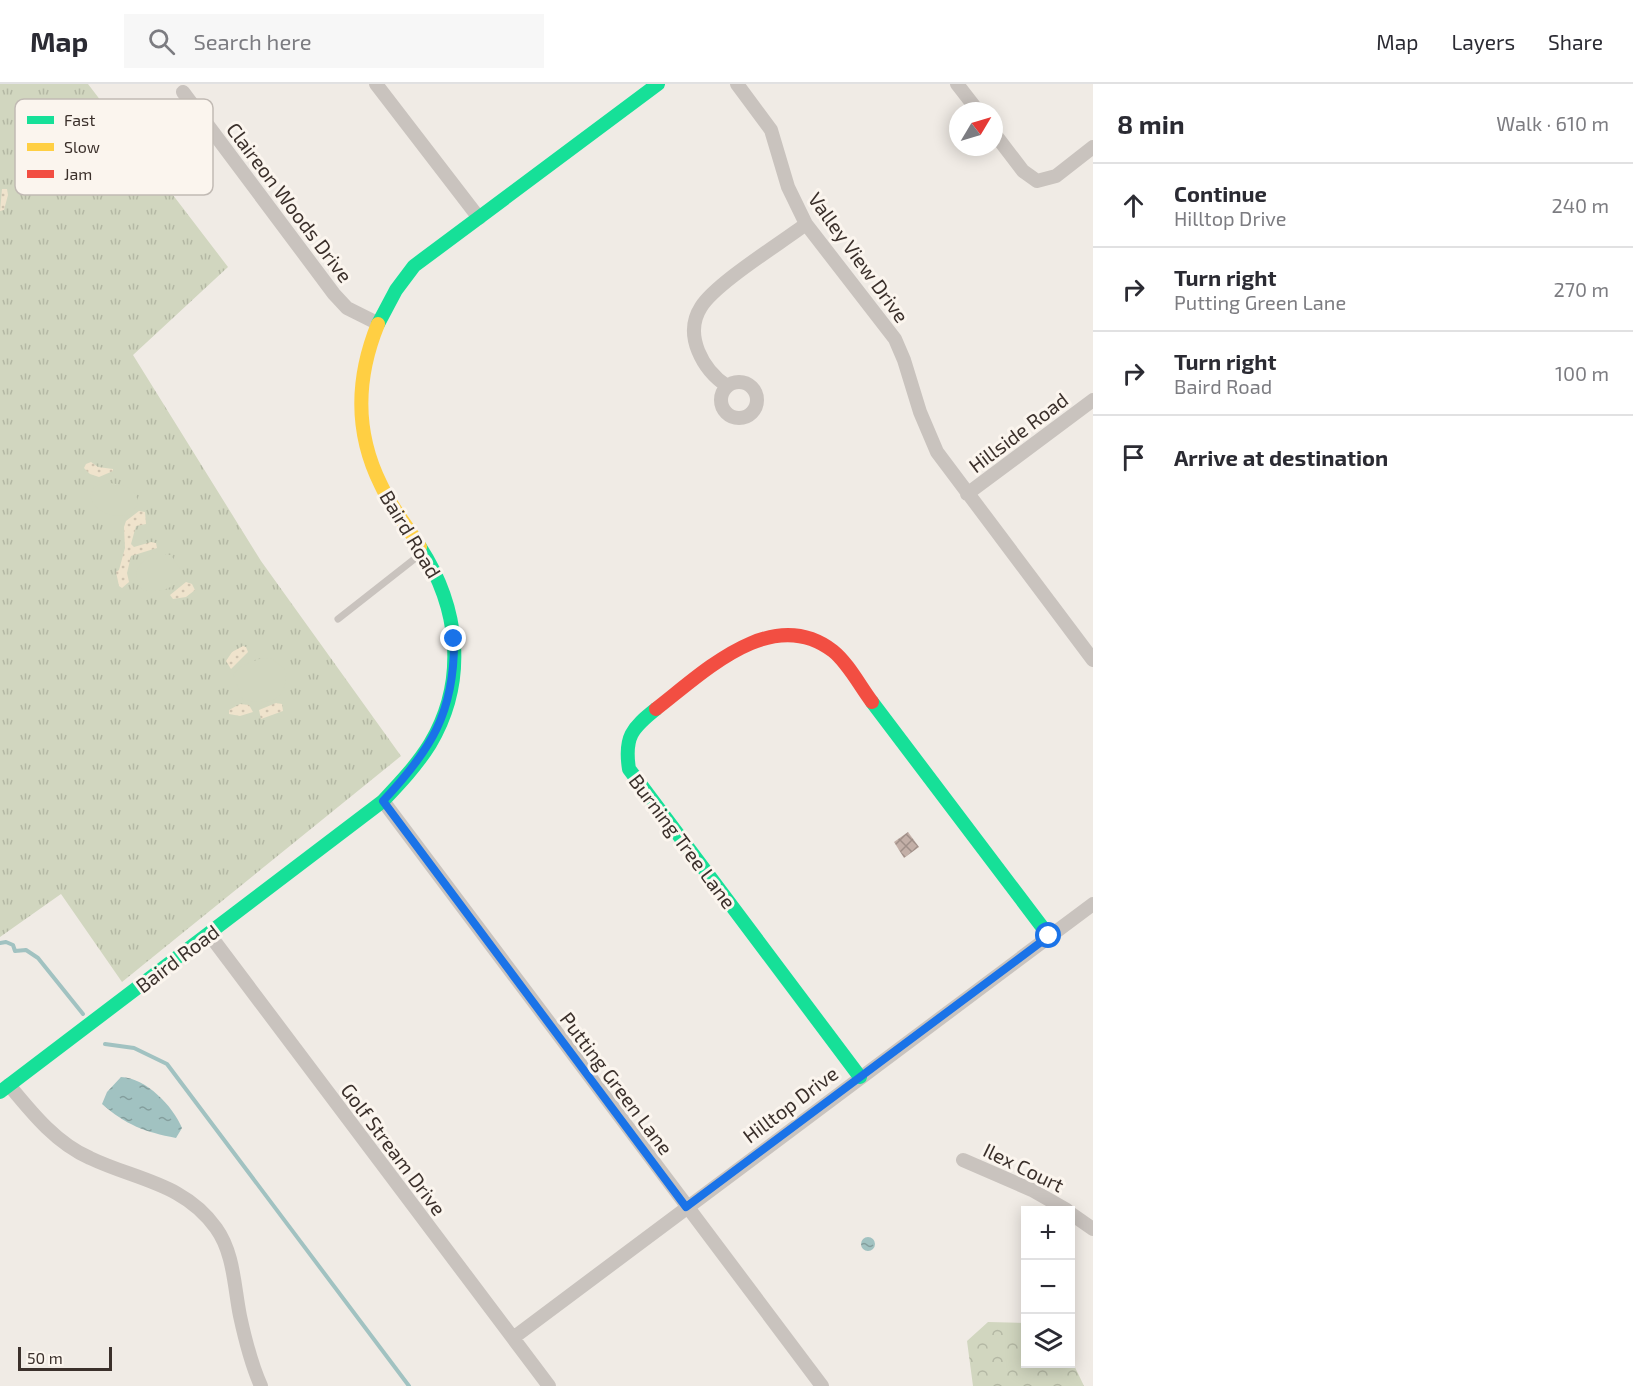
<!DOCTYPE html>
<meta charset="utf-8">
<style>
:root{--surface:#fff;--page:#f7f7f7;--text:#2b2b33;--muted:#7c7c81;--line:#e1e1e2}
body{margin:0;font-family:"Exo 2",sans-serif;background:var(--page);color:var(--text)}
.controls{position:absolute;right:18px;bottom:18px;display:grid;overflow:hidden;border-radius:0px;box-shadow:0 3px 15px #0003}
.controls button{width:54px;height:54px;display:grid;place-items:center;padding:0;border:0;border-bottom:2px solid var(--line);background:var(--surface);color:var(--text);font:30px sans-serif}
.compass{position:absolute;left:949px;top:18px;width:54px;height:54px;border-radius:50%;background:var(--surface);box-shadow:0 3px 15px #0003;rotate:52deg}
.scale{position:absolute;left:18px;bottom:15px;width:94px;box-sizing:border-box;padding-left:6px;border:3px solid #3b302b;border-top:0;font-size:16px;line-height:21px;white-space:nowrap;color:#3b302b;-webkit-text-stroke:4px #fbf5ee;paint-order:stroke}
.stop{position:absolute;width:18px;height:18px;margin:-14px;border:4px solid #1a73e8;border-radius:50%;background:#fff}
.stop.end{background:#1a73e8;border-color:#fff;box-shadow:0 2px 6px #0008}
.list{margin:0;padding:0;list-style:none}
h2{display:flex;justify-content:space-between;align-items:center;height:78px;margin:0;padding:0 24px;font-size:26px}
h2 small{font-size:20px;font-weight:400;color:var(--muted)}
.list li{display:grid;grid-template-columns:39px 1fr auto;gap:18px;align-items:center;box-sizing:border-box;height:84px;padding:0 24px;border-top:2px solid var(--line)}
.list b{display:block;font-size:22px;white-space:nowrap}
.list p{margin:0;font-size:20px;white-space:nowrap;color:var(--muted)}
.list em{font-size:20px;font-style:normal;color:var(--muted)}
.icon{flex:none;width:33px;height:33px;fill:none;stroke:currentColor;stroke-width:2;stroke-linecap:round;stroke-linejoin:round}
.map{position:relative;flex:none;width:1093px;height:1302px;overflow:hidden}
header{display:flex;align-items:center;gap:36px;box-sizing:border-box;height:84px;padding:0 30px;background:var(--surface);border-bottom:2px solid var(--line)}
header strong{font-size:28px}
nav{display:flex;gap:33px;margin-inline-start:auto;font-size:21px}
.search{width:420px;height:54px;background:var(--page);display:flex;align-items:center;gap:15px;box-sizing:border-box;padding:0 21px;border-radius:0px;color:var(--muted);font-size:22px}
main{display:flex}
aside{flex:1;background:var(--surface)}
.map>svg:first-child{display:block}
</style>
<header>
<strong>Map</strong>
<div class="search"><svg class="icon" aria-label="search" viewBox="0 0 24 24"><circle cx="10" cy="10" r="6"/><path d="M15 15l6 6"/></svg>Search here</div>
<nav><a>Map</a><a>Layers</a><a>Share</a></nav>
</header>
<main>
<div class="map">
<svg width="1093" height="1302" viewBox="0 0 1093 1302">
<defs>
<pattern id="grass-tufts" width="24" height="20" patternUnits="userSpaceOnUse" patternTransform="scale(1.5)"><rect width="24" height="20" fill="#d1d6bf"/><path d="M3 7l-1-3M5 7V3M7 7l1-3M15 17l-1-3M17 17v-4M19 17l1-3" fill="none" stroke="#b4b8a4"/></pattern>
<pattern id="forest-crowns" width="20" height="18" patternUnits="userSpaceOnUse" patternTransform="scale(1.5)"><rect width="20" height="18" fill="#d1d6bf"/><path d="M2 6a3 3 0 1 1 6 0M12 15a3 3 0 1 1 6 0" fill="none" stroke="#b4b8a4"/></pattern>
<pattern id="sand-dots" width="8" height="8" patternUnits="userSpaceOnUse" patternTransform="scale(1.5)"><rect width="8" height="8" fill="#efe3cc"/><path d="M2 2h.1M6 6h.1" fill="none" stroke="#cec3af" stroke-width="1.8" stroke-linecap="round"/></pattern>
<pattern id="water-ripples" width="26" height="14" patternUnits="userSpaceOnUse" patternTransform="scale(1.5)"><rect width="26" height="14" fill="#a1c2c1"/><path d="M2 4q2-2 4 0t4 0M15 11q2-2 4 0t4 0" fill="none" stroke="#849e9d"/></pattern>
<pattern id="building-cross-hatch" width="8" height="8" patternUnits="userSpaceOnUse" patternTransform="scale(1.5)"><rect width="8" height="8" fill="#c3afa7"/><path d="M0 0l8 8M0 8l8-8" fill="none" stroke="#a08f88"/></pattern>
</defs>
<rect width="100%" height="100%" fill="#f0ebe5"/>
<path fill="url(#grass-tufts)" d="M0,0H88L228,183L133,271L261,477L401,672L122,898L61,810L0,853Z"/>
<path fill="url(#forest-crowns)" d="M988,1238L1025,1239L1026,1280H1070L1071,1275L1084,1302H973L967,1257Z"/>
<path fill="url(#sand-dots)" d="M2,105H7L8,111L4,126L0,127Z
M91,378L98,383L113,385V387L99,393L90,390L84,384L86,380Z
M139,427L145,428L146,440L136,442L131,460L134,463L151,458L156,459L157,464L131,472L127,489L129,498L122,504L119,502L116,488L119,486L125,464L124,443L126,437Z
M186,498L192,500L195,506L186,513L173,515L170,511Z
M243,562L246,563L248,568L231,585L226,577L232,568Z
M276,619L282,620L283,627L261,635L259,626Z
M240,620L249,621L253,628L240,632L229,630V626Z"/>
<path fill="#d1d6bf" d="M102,399C116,399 136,401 138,418L133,429C116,436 96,430 90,412L94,403Z
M151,471H171L183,490C174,507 159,508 142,506C133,490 135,482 151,471Z
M262,574L272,575L286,586C287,618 271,621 243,616L233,590L243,581Z"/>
<path fill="url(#water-ripples)" d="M121,993C146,994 173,1022 182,1044L176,1054C145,1048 126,1041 102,1020L107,1008Z
M861 1160a7 7 0 1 1 14 0a7 7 0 1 1-14 0Z"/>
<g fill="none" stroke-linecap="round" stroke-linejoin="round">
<path stroke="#a1c2c1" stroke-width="4" d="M0,859L6,858L13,861L15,867L26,866L38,874L83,930
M105,960L134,964L167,980L409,1302"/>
</g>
<path fill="url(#building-cross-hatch)" d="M908,748L919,763L904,774L894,758Z"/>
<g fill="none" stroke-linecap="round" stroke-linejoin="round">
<path stroke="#c9c3be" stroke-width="7" d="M338,535L422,469"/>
<path stroke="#c9c3be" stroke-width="14" d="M376,0L479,134
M737,0L771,46L788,103L806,140L895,255L904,276L920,328L937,368L1093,576
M957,0L978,27
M183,8L334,210L347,224L377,239
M994,49L1023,87L1037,97L1056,92L1093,63
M721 316a18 18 0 1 1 36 0a18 18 0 1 1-36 0Z
M727,302C703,286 683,251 701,223C716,199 781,159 806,140
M967,410L1093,316
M383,717L822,1302
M209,850L549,1302
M9,1001C32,1029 56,1059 90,1074C136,1096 184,1099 216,1144C234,1169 234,1202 240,1232C245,1255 251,1280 261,1302
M963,1076L1032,1106L1067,1126
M1070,1129L1093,1145
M513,1254L1093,820"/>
<path stroke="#16e098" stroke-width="14" d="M378,240L396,206L414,182L658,0
M872,618L1049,852
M656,625C632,644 624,653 629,685L860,993
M0,1008L383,717C400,699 417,681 430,660C468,596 459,523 420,463"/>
<path stroke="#ffcf43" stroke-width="14" d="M378,240C356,294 355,349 381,401C391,423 407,442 420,463"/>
<path stroke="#f24e42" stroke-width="14" d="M656,625C704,588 772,520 833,567C848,579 860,602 872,618"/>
</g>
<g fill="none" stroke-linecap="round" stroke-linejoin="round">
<path stroke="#1a73e8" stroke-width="8" d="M454,555C455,628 431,666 383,717L686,1123L1049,852"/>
</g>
<g text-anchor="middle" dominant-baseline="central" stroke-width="6" stroke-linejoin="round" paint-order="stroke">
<g font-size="20" fill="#3b302b" stroke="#fbf5ee">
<text transform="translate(290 118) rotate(53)">Claireon Woods Drive</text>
<text transform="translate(859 173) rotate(54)">Valley View Drive</text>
<text transform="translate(1018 348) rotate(-37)">Hillside Road</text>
<text transform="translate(411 450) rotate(59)">Baird Road</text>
<text transform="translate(683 757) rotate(53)">Burning Tree Lane</text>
<text transform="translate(177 874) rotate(-37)">Baird Road</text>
<text transform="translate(617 999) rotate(53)">Putting Green Lane</text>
<text transform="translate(790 1020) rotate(-37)">Hilltop Drive</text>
<text transform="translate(394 1065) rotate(53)">Golf Stream Drive</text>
<text transform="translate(1024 1083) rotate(26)">Ilex Court</text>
</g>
</g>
<rect x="15" y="15" width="198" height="96" rx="9" fill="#fbf5ee" stroke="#c1bab4" stroke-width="1.5"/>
<rect x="27" y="32" width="27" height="8" fill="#16e098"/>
<rect x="27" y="59" width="27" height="8" fill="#ffcf43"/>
<rect x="27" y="86" width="27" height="8" fill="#f24e42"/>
<g font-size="16" fill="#3b302b">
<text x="64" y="42">Fast</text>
<text x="64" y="69">Slow</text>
<text x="64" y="96">Jam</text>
</g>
</svg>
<div class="controls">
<button>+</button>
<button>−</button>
<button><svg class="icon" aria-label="layers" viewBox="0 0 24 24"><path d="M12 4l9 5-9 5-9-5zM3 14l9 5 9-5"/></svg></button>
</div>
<svg class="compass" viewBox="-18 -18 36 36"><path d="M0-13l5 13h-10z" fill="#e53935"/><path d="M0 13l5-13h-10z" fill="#7c7c81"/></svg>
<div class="scale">50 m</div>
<div class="stop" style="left:1049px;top:852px"></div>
<div class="stop end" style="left:454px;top:555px"></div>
</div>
<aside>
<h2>8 min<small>Walk · 610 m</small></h2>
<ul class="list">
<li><svg class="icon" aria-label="ahead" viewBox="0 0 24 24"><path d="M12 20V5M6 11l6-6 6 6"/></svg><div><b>Continue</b><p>Hilltop Drive</p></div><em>240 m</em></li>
<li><svg class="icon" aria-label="right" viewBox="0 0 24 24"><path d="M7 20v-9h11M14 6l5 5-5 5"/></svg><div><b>Turn right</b><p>Putting Green Lane</p></div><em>270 m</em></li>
<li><svg class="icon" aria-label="right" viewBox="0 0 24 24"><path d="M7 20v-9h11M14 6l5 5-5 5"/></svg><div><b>Turn right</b><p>Baird Road</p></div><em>100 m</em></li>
<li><svg class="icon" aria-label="arrive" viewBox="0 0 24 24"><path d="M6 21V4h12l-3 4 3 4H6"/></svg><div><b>Arrive at destination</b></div></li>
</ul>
</aside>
</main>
